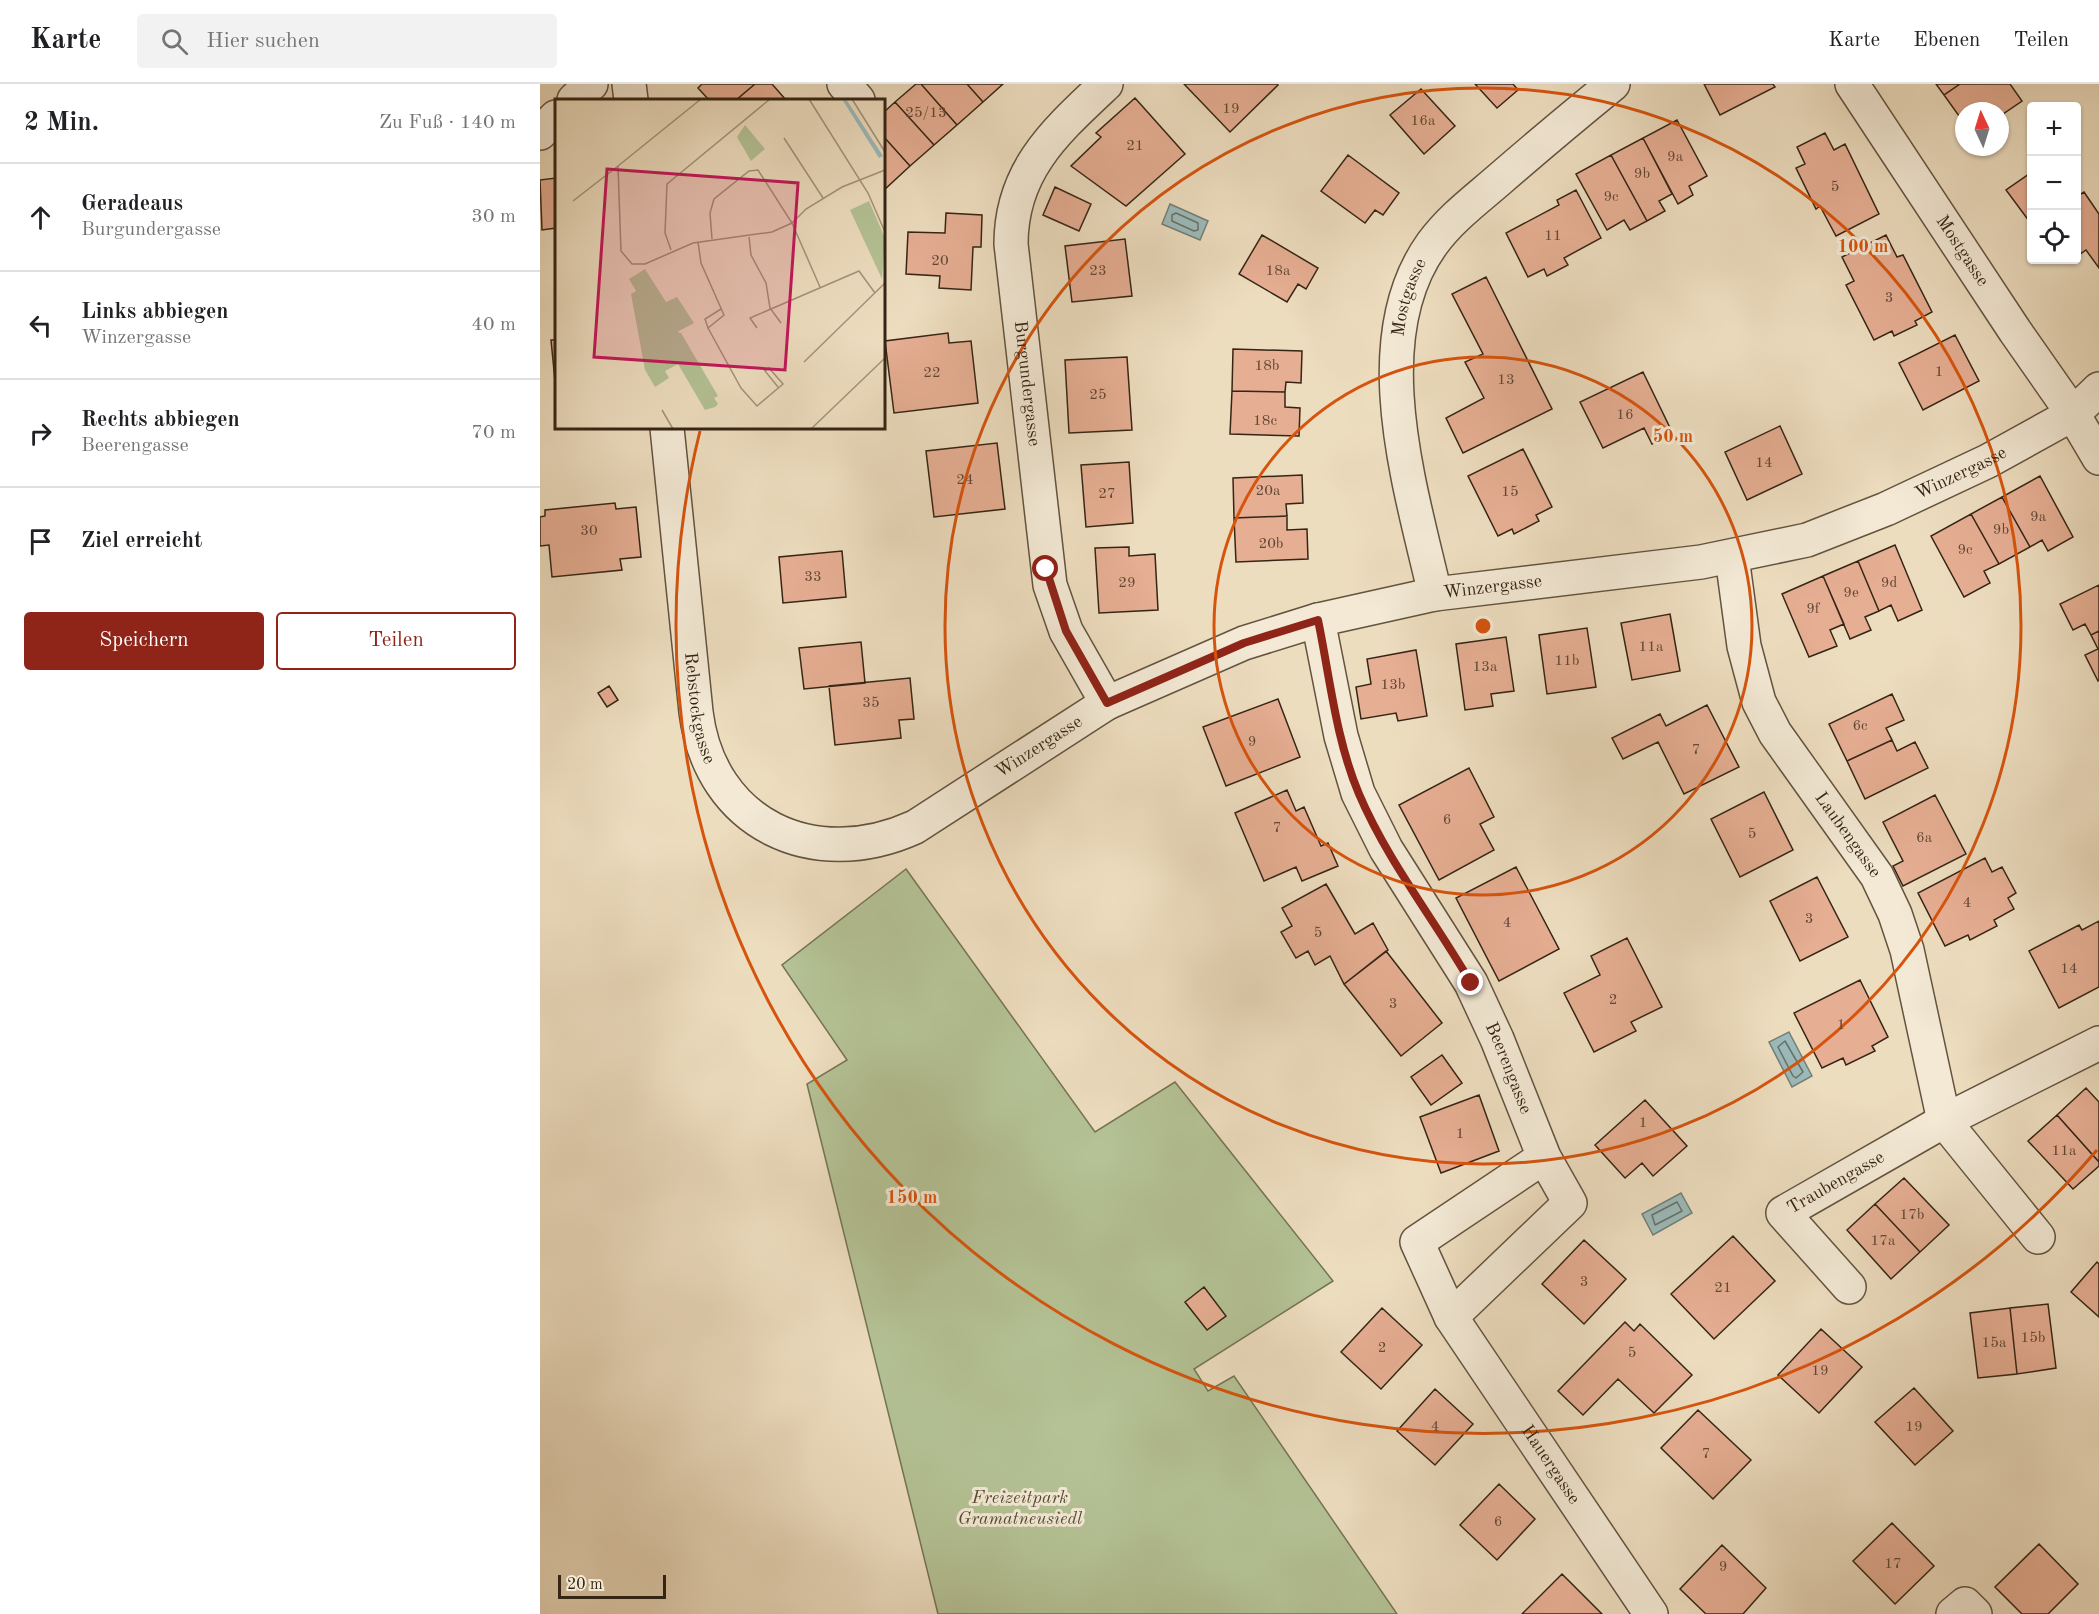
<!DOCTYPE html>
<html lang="de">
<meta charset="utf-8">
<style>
:root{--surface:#fff;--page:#f2f2f2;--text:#202124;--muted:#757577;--line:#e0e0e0;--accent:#8f2418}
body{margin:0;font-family:"Old Standard TT",serif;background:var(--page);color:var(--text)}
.controls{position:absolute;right:18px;top:18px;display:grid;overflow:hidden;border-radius:6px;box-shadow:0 2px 4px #0004}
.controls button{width:54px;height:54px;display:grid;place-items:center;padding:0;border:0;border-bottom:2px solid var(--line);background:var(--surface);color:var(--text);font:30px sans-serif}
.compass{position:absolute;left:1415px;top:18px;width:54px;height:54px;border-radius:50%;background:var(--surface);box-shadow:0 2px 4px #0004;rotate:356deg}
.scale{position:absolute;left:18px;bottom:15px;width:108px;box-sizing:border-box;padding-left:6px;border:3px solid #352514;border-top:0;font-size:16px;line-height:21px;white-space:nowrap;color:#352514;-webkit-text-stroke:4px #f3e9d5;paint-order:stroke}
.stop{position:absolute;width:18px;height:18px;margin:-14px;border:4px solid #8f2418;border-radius:50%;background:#fff}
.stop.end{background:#8f2418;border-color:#fff;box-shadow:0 2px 6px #0008}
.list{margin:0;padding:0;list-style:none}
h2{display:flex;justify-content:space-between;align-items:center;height:78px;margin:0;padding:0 24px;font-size:26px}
h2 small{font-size:20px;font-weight:400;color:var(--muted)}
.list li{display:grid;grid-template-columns:39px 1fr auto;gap:18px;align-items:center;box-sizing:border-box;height:108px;padding:0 24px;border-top:2px solid var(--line)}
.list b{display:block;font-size:22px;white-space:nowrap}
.list p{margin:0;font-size:20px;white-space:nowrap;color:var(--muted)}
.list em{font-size:20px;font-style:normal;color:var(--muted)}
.actions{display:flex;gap:12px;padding:18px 24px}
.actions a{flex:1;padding:14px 0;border:2px solid var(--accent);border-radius:6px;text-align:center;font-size:21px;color:var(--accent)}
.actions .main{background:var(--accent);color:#fff}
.icon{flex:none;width:33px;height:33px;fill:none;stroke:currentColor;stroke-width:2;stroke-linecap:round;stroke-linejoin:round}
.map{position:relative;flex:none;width:1559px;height:1530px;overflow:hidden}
header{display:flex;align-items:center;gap:36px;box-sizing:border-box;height:84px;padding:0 30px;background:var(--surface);border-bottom:2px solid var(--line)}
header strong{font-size:28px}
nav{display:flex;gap:33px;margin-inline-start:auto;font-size:21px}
.search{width:420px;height:54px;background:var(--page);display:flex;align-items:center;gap:15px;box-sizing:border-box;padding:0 21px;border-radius:6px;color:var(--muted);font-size:22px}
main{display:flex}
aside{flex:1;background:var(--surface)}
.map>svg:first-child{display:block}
</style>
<header>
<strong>Karte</strong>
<div class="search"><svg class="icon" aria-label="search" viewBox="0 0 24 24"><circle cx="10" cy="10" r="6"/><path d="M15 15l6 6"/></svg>Hier suchen</div>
<nav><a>Karte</a><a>Ebenen</a><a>Teilen</a></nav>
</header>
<main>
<aside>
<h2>2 Min.<small>Zu Fuß · 140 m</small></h2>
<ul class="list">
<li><svg class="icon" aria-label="ahead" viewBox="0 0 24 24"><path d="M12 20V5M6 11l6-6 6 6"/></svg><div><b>Geradeaus</b><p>Burgundergasse</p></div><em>30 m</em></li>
<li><svg class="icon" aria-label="left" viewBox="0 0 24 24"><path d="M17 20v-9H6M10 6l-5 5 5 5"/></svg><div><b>Links abbiegen</b><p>Winzergasse</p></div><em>40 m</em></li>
<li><svg class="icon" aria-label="right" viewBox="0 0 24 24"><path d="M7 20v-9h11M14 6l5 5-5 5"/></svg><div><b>Rechts abbiegen</b><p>Beerengasse</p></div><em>70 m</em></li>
<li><svg class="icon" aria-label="arrive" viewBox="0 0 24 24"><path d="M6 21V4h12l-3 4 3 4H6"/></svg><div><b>Ziel erreicht</b></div></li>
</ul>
<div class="actions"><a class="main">Speichern</a><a>Teilen</a></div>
</aside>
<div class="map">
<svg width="1559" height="1530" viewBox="0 0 1559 1530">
<rect width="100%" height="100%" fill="#edddbf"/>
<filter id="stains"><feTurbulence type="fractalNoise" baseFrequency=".00333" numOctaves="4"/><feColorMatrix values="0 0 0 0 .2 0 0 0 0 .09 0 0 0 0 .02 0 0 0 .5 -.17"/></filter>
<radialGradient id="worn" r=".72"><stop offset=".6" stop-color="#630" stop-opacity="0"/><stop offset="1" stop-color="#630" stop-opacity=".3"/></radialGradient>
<path fill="#b4c295" stroke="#747454" stroke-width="1.5" d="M366,785L555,1048L635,998L793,1197L654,1285L668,1307L694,1292L857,1530H398L267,1000L307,976L242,881Z"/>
<path fill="#9bbaba" stroke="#727e78" stroke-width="1.5" d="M630,120L668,137L660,156L622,140Z
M1249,948L1272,992L1252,1003L1229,958Z
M1141,1109L1152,1129L1113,1151L1102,1130Z"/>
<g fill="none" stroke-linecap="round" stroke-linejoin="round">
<path stroke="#687067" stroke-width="1.5" d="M636,129L658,139V146L654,147L632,137V131Z
M1245,957L1263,988L1256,994L1253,992L1238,963Z
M1137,1118L1142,1127L1115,1141L1112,1131Z"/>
</g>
<path fill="#e6ae93" stroke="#352514" stroke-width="1.5" d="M162,0H215L196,16H169L158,4Z
M215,0H232L246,16H196Z
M376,0H381L417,41L394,61L355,18Z
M381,0H427L443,18L417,41Z
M427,0H463L443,18Z
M644,0H737L738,1L690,48Z
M935,0H973L978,6L957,24Z
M1164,0H1233L1235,3L1180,31Z
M1396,0H1420L1404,11Z
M1420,0H1470L1482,17L1460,32V27H1424V39L1404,11Z
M881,5L915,42L884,70L850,31Z
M595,14L645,70L586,122L531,82L561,53L556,49Z
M355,18L394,61L370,82L344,53V28Z
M1137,36L1167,92L1149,102L1153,111L1138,120L1103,54Z
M1285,49L1294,66L1305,60L1339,130L1296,152L1280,122L1276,125L1256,84L1265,80L1257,63Z
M344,53L370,82L344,106Z
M1103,54L1132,110L1119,117L1125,127L1107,137L1071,71Z
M808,71L859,109L843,131L835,126L825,139L781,107Z
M1071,71L1107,137L1090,146L1084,136L1067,146L1036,90Z
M1492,88V141L1466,106Z
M16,94V144L2,146L0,96Z
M515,103L551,120L539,147L503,131Z
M1036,106L1061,154L1024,174L1028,181L1007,192L1004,185L988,193L966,149L1019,121L1017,116Z
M1544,108L1559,130V184L1546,166L1536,173V113Z
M406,129L442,131L441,163H433L431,206L399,204L400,192L366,190L368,148L405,149Z
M722,151L778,184L766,205L758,200L747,218L699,190Z
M1346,151L1357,173L1363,171L1392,228L1375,237L1377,241L1354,252L1352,247L1334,256L1306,201L1314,197L1302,173Z
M585,155L592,212L532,218L525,162Z
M946,193L1012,325L923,369L906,334L944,314L925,278L943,270L912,210Z
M408,249L409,259L431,257L438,319L354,329L345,257Z
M1415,251L1439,297L1383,326L1359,279Z
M11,256H16V297H15Z
M693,265L762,267L761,299L746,298L745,308L692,307Z
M587,273L592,346L529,349L525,276Z
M1103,288L1133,350L1112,360L1104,344L1063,364L1040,318Z
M692,307L745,308V323L760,324L759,352L690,350Z
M1240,342L1262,390L1207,416L1185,368Z
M457,359L465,425L394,433L386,367Z
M983,365L1012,423L996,431L999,437L974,450L972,445L958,452L928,392Z
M589,378L593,439L546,443L541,381Z
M762,391L763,419L746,420L747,432L694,434L693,394Z
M1500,392L1533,453L1508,467L1502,456L1490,463L1462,413Z
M1462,413L1490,463L1459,480L1431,430Z
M75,419L76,425L96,423L101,473L80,475L82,486L12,493L9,461L0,462V433L5,432V426Z
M1431,430L1459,480L1444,487L1450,499L1424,513L1391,452Z
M747,432V446L767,445L768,475L696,478L694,434Z
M1355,461L1382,526L1358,537L1351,521L1339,527L1318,477Z
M589,463V472L615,470L618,526L559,529L555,464Z
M302,467L306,513L243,519L239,473Z
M1318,477L1339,527L1325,533L1331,546L1310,555L1283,492Z
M1283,492L1304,540L1290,546L1297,562L1269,573L1242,510Z
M1559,501V547L1551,551L1545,540L1533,546L1520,520Z
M1130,530L1140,587L1092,596L1081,539Z
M1047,544L1056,603L1007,610L999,551Z
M1559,547V596L1558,597L1545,571L1558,565L1551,551Z
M966,553L974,607L951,610L953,622L925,626L916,560Z
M321,558L325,599L264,605L259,564Z
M876,566L887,632L858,637L856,629L821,635L816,603L831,600L827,575Z
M370,594L374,635L359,636L361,654L295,661L289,602Z
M69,602L78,616L67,623L58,609Z
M1352,610L1364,636L1346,644L1352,656L1307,677L1289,640Z
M738,615L760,673L686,702L663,643Z
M1167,621L1199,683L1144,710L1118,658L1083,675L1072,654L1120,630L1126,642Z
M1352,656L1357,667L1375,658L1388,684L1325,715L1307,677Z
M929,684L954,733L940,740L954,766L899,796L859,721Z
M747,706L756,727L764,723L781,762L788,759L798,782L762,797L756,783L724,797L695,729Z
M1224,708L1253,766L1200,793L1171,735Z
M1395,711L1426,770L1363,802L1353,782L1363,777L1343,738Z
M1445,774L1452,788L1462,783L1476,809L1468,814L1474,825L1454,836L1457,842L1430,856L1428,851L1405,862L1378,809Z
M976,783L1019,865L959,897L916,814Z
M1277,793L1308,853L1260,877L1230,817Z
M786,800L815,850L833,839L848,866L804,900L790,872L775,881L768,867L756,874L741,848L752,842L742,824Z
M1559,837V903L1519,924L1489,867L1539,841L1542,846Z
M1087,854L1122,923L1091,938L1096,947L1054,968L1024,909L1060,891L1051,872Z
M846,867L902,939L861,972L804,900Z
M1320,896L1348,953L1332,962L1335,967L1306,981L1303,974L1282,984L1254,929Z
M902,971L922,999L891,1021L871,993Z
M1546,1004L1559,1018V1078L1517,1031Z
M939,1011L959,1067L901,1089L880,1033Z
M1105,1016L1147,1062L1113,1092L1102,1079L1085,1094L1055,1061Z
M1517,1031L1559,1078V1082L1533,1105L1488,1057Z
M1364,1094L1409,1141L1380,1168L1335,1120Z
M1335,1120L1380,1168L1351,1195L1307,1146Z
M1193,1152L1235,1197L1174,1255L1131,1210Z
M1044,1156L1086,1195L1044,1240L1002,1200Z
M1557,1178L1559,1180V1233L1531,1208Z
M664,1203L686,1232L667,1246L645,1218Z
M1508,1220L1516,1284L1477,1290L1470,1224Z
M842,1224L882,1261L841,1305L801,1268Z
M1470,1224L1477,1290L1438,1294L1430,1229Z
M1085,1238L1094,1247L1100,1240L1152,1291L1114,1329L1078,1295L1043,1331L1018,1307Z
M1281,1245L1322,1283L1279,1329L1238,1291Z
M1374,1304L1413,1347L1375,1381L1335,1338Z
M895,1305L933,1340L895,1381L857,1347Z
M1158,1326L1211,1376L1173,1415L1121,1364Z
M959,1400L995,1435L957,1476L920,1441Z
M1352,1439L1394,1482L1355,1520L1313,1477Z
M1499,1460L1538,1500L1508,1530H1482L1455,1503Z
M1182,1461L1226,1504L1203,1530H1166L1140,1505Z
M1022,1490L1062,1530H982Z"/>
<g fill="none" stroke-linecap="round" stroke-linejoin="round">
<defs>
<g id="minor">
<path d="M89,0L91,16"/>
<path d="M304,0L318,16"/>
<path id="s1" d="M566,0C516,47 471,86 471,160L510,501L526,547L567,619"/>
<path id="s2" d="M1312,0L1475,247L1533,330L1559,374"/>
<path d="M34,16L51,0"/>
<path d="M0,49L16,33"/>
<path id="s3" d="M127,344L156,628C170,741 274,789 375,743L567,619L704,559L778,536L895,510L1161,478L1267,456L1346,425L1448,377L1533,330L1559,305"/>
<path id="s4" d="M1192,473L1204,562L1219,618L1235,649L1337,792L1355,830L1367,866L1404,1037L1498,1153"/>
<path id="s5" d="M895,510C871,405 823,256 892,160C911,134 937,115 961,94C998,62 1035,31 1073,0"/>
<path id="s6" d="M778,536L801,652L818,709L846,765L931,899L957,955L1004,1073L1030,1119L911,1233L877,1158L1004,1073"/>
<path id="s7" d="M1309,1203L1243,1129L1404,1037L1559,959"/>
<path id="s8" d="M911,1233L1111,1530"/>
<path d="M1413,1530L1425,1520L1435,1530"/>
</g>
</defs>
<use href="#minor" stroke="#63533f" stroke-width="36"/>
<use href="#minor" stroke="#f3e9d5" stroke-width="33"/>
</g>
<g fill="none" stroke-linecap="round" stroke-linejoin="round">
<path stroke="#8f2418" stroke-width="8" d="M506,485L526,547L567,619L704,559L778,536C790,594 796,656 819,710C848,778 894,835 931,899"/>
</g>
<g fill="none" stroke="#d6540d" stroke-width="3">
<circle cx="943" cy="542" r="269"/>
<circle cx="943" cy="542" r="538"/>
<path d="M1557 1066A807 807 0 0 1 160 347"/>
</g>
<g text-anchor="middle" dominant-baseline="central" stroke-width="6" stroke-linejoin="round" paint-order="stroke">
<g font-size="15" fill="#614734">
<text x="691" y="25">19</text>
<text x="386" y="29">25/13</text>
<text x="883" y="37">16a</text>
<text x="595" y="62">21</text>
<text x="1135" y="73">9a</text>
<text x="1102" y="90">9b</text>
<text x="1295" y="103">5</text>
<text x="1071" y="113">9c</text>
<text x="1013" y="152">11</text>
<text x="400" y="177">20</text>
<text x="558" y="187">23</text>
<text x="738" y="187">18a</text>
<text x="1349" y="214">3</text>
<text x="727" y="282">18b</text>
<text x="1399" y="288">1</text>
<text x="392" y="289">22</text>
<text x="966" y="296">13</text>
<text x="558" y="311">25</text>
<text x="1085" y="331">16</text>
<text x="725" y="337">18c</text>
<text x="1224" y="379">14</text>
<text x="425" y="396">24</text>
<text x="728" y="407">20a</text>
<text x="970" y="408">15</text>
<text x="567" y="410">27</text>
<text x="1498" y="433">9a</text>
<text x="1461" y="446">9b</text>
<text x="49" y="447">30</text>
<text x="731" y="460">20b</text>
<text x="1425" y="466">9c</text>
<text x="273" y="493">33</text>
<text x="587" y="499">29</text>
<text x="1349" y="499">9d</text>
<text x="1311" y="509">9e</text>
<text x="1273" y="525">9f</text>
<text x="1111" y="563">11a</text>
<text x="1027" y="577">11b</text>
<text x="945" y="583">13a</text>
<text x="853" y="601">13b</text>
<text x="331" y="619">35</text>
<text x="1320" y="642">6c</text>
<text x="712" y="658">9</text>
<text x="1156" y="666">7</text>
<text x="907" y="736">6</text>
<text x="737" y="744">7</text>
<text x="1212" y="750">5</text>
<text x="1384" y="754">6a</text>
<text x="1427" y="819">4</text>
<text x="1269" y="835">3</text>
<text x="967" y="839">4</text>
<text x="778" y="849">5</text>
<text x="1529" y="885">14</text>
<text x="1073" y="916">2</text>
<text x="853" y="920">3</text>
<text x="1301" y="941">1</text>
<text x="1103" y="1039">1</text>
<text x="920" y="1050">1</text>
<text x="1524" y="1067">11a</text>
<text x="1372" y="1131">17b</text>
<text x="1343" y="1157">17a</text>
<text x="1044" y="1198">3</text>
<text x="1183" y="1204">21</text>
<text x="1493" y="1254">15b</text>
<text x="1454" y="1259">15a</text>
<text x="842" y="1264">2</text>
<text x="1092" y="1269">5</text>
<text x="1280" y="1287">19</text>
<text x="895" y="1343">4</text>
<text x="1374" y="1343">19</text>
<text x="1166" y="1370">7</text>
<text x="958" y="1438">6</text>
<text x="1353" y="1480">17</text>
<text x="1183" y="1483">9</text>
</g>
<g font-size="18" fill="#352514" stroke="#f3e9d5">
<text stroke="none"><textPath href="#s2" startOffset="200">Mostgasse</textPath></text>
<text stroke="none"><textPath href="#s5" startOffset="302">Mostgasse</textPath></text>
<text stroke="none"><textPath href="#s1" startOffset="333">Burgundergasse</textPath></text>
<text stroke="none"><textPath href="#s3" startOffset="1698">Winzergasse</textPath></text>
<text stroke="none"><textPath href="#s3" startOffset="1212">Winzergasse</textPath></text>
<text stroke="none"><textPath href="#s3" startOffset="282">Rebstockgasse</textPath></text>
<text stroke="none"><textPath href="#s3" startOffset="726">Winzergasse</textPath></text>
<text stroke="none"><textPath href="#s4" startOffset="308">Laubengasse</textPath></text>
<text stroke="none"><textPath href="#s6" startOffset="492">Beerengasse</textPath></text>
<text stroke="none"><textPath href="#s7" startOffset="160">Traubengasse</textPath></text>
<text stroke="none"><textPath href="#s8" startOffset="178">Hauergasse</textPath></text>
</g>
<g font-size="18" font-style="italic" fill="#554c34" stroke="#f3e9d5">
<text x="480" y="1414">Freizeitpark<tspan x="480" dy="21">Gramatneusiedl</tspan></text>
</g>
</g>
<g transform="translate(15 15)">
<rect width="330" height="330" fill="#edddbf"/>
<path d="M190,26L210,50L196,62L182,38ZM314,102L330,139L327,180L295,111ZM90,170L111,203L122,198L139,224L122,233L126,234L163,297L159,299L163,305L160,308L150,311L123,265L110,272L114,279L100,288L90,271L76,195L81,192L74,180Z" fill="#b4c295"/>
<path d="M287,0H291L328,57L324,59Z" fill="#9bbaba"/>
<path fill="none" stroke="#a3937b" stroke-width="1.5" d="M146,0L63,67L66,152L77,165H90L138,144L217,133L237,124L251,110L287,88L330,71M254,0L313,94L330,133M297,0L330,53M229,39L268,99M18,102L63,67M194,138L196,156L211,184L215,209L226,224M157,140L155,114L159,100L194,72L203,71L237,124L265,188M143,143L146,164L169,216L153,229L150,220L166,210M116,151L110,134L112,85L215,0M153,229L186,289L202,307L228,285L214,269L210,272L223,288M202,229L195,219L304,172L320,194M249,263L330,184M107,311L118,330M256,330L330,259"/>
<path fill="#c2185b" fill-opacity="0.15" stroke="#c2185b" stroke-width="3" d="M52,70L243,84L230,271L39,258Z"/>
<rect width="330" height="330" fill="none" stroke="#352514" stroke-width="3"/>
</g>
<circle cx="943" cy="542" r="9" fill="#d6540d" stroke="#f3e9d5" stroke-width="3"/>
<g font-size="18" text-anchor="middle" font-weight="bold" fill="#d6540d" stroke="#f3e9d5" stroke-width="6" stroke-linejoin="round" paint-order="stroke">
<text x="1323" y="168">100 m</text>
<text x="1133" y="358">50 m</text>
<text x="372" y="1119">150 m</text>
</g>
<rect width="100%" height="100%" filter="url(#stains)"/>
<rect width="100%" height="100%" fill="url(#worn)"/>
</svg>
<div class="controls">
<button>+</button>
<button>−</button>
<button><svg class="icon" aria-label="locate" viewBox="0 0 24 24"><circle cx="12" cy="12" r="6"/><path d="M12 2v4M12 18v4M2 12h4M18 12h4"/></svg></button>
</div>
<svg class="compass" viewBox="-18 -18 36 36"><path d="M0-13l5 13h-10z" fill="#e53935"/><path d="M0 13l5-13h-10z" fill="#757577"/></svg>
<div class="scale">20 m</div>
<div class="stop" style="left:506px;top:485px"></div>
<div class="stop end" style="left:931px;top:899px"></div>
</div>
</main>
